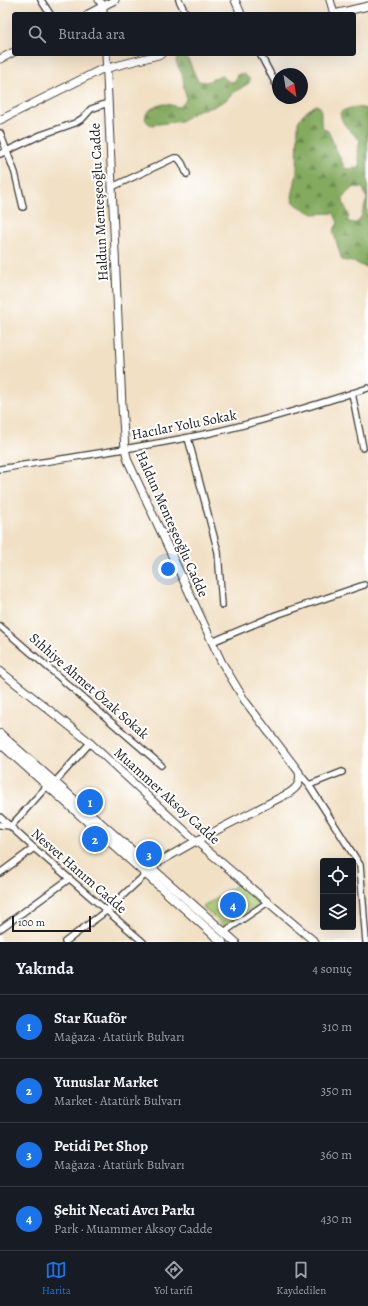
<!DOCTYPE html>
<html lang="tr">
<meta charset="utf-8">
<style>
:root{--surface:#171b24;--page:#20242c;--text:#f1f3f6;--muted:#9ea1a6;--line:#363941;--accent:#1a73e8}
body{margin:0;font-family:Alegreya,serif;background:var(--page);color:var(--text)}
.controls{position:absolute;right:12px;bottom:12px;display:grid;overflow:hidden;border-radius:4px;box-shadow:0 4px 16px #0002}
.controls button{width:36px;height:36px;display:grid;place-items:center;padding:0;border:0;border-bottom:1px solid var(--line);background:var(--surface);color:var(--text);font:20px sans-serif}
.compass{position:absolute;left:272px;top:68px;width:36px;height:36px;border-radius:50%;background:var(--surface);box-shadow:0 4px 16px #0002;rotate:150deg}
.scale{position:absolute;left:12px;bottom:10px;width:79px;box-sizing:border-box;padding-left:4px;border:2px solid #1c1c1c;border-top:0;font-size:11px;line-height:14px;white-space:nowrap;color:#1c1c1c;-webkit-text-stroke:3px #fff;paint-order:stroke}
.you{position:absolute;left:168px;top:569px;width:14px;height:14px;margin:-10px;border:3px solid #fff;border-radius:50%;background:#1a73e8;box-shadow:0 0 0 6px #1a73e833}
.badge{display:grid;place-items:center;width:26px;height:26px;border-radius:50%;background:var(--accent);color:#fff;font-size:13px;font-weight:700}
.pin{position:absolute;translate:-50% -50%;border:2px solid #fff;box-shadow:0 1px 4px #0006}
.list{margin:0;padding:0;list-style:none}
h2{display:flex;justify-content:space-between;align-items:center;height:52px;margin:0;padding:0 16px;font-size:17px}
h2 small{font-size:13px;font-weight:400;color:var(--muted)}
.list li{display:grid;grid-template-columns:26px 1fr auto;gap:12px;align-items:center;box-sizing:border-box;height:64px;padding:0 16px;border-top:1px solid var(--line)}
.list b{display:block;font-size:15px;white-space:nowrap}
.list p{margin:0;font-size:13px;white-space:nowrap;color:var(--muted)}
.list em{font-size:13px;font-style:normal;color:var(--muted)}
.icon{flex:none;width:22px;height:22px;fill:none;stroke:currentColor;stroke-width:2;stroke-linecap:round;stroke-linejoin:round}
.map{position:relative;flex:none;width:368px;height:942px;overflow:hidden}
.search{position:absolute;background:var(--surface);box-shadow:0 4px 16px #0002;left:12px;right:12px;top:12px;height:44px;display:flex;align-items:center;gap:10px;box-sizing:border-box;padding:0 14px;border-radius:4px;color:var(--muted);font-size:15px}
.sheet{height:308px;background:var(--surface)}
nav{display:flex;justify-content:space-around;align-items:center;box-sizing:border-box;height:56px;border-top:1px solid var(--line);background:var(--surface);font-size:11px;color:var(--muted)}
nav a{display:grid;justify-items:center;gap:2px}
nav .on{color:var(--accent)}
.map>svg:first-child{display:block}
</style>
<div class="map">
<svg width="368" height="942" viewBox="0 0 368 942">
<defs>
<pattern id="forest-firs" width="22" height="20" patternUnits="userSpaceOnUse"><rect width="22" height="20" fill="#84aa5f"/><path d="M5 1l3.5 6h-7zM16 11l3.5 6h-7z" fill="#6b8a4e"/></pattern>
<pattern id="park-crowns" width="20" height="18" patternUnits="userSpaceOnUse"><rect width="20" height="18" fill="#a6c46b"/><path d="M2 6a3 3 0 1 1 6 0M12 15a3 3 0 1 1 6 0" fill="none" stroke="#8ea85c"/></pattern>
</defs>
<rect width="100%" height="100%" fill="#fff"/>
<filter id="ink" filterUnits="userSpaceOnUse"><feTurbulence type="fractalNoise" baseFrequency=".025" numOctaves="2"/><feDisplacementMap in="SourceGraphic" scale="8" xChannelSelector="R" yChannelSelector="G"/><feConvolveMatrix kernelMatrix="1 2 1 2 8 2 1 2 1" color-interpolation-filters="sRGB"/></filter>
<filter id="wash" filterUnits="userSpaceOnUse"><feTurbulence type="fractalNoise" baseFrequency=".012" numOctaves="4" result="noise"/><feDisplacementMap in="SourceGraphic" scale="16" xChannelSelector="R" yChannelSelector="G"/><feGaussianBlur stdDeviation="0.9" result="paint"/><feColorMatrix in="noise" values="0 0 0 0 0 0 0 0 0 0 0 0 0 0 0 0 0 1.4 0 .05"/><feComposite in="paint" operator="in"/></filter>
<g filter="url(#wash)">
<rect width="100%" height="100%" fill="#f1e0c4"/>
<path fill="url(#forest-firs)" stroke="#50633e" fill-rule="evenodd" d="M182,54H185L187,57L198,81L207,82L221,75C226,78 228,84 235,81L237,75C243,72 247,76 250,80L249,83L233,93L226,100L213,107L198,110L181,121L151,125C136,116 154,105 165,104C169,104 174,106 178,107C187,102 188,98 184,89C183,85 184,81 183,77C181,70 176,66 176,59Z
M316,105L320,107C323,116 317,126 328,131L345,169L360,168L358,150L360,140C351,131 342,126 340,113C348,106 359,107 368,109L367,267L362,266L357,263L342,260L333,231L338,223L334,213L313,214L297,205L293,201L292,197L297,172L298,122L303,114ZM355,187L363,188L367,199L361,217L357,223H353L347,221C355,209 329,202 355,187Z"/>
<path fill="url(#park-crowns)" stroke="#617044" d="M240,882L263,902L225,927L203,907Z"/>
</g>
<g filter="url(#ink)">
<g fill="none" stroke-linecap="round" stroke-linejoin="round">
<defs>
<path id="minor" d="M41,0L50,14
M179,0L186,14
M260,54L277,86
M0,133L15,173L23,207
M0,154L41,135L75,123L83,118L91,109L108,103
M112,187L174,158H178L182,163L187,174
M352,393L363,448
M188,438L218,552L222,605
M0,469C70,457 141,448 210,433C264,421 316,405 368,388
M0,626L161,765
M212,642L276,615L364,585
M299,773L309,785L360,865L366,942
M55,782L90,743
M309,785L342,772
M0,817L34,848L143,942
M0,825L11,826L47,786
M0,873L34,848
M0,929L69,879
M224,932L268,902
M65,942L106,911L147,873"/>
<path id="tertiary" d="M99,0L103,6V14
M235,0L241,14
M330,0L334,14
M88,14L115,0
M334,14L368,6
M106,54L122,406L125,449L128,461L221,661L245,701L299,772C301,782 298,787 289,793L196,841L150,867
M0,59L14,52
M0,120L100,70L162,54
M0,671L87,740L196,841L315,942"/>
<path id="secondary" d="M0,734L235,942
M0,743L222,942"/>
</defs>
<use href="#minor" stroke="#3c3935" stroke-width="8"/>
<use href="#tertiary" stroke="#3c3935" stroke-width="9"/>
<use href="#secondary" stroke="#3c3935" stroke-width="10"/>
<use href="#minor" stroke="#fff" stroke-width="5.5"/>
<use href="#tertiary" stroke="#fff" stroke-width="7"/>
<use href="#secondary" stroke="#fff" stroke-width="8"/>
</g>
</g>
<g text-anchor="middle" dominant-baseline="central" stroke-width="4" stroke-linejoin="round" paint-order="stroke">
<g font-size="14" fill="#1c1c1c" stroke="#fff">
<text transform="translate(99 202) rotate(-93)">Haldun Menteşeoğlu Cadde</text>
<text transform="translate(184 425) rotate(-11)">Hacılar Yolu Sokak</text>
<text transform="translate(172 524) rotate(66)">Haldun Menteşeoğlu Cadde</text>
<text transform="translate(89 686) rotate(41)">Sıhhiye Ahmet Özak Sokak</text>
<text transform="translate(167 796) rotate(42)">Muammer Aksoy Cadde</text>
<text transform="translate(79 871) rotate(41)">Nesvet Hanım Cadde</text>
</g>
</g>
</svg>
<div class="controls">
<button><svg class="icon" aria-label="locate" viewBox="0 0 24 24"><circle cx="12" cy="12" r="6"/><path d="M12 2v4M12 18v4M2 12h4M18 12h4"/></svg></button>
<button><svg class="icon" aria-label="layers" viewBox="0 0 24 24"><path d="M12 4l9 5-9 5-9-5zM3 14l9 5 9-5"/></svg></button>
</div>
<svg class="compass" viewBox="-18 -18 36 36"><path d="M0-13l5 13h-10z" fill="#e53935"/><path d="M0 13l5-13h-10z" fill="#9ea1a6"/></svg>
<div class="scale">100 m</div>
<div class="you"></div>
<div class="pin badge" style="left:90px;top:802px">1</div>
<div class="pin badge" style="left:95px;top:839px">2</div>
<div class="pin badge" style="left:149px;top:854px">3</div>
<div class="pin badge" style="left:233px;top:905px">4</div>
<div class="search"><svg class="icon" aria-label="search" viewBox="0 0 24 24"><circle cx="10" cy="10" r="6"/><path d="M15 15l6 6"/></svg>Burada ara</div>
</div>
<section class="sheet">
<h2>Yakında<small>4 sonuç</small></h2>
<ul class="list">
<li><span class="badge">1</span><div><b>Star Kuaför</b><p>Mağaza · Atatürk Bulvarı</p></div><em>310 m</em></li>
<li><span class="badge">2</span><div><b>Yunuslar Market</b><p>Market · Atatürk Bulvarı</p></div><em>350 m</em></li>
<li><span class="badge">3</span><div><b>Petidi Pet Shop</b><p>Mağaza · Atatürk Bulvarı</p></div><em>360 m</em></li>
<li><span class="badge">4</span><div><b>Şehit Necati Avcı Parkı</b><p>Park · Muammer Aksoy Cadde</p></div><em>430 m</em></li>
</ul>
</section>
<nav>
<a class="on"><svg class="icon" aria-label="map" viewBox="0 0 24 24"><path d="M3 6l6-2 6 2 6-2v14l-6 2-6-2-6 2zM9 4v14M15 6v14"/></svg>Harita</a>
<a><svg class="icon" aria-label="directions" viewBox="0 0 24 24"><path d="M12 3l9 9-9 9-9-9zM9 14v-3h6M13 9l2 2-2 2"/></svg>Yol tarifi</a>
<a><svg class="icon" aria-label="saved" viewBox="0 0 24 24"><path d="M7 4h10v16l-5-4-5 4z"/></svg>Kaydedilen</a>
</nav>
